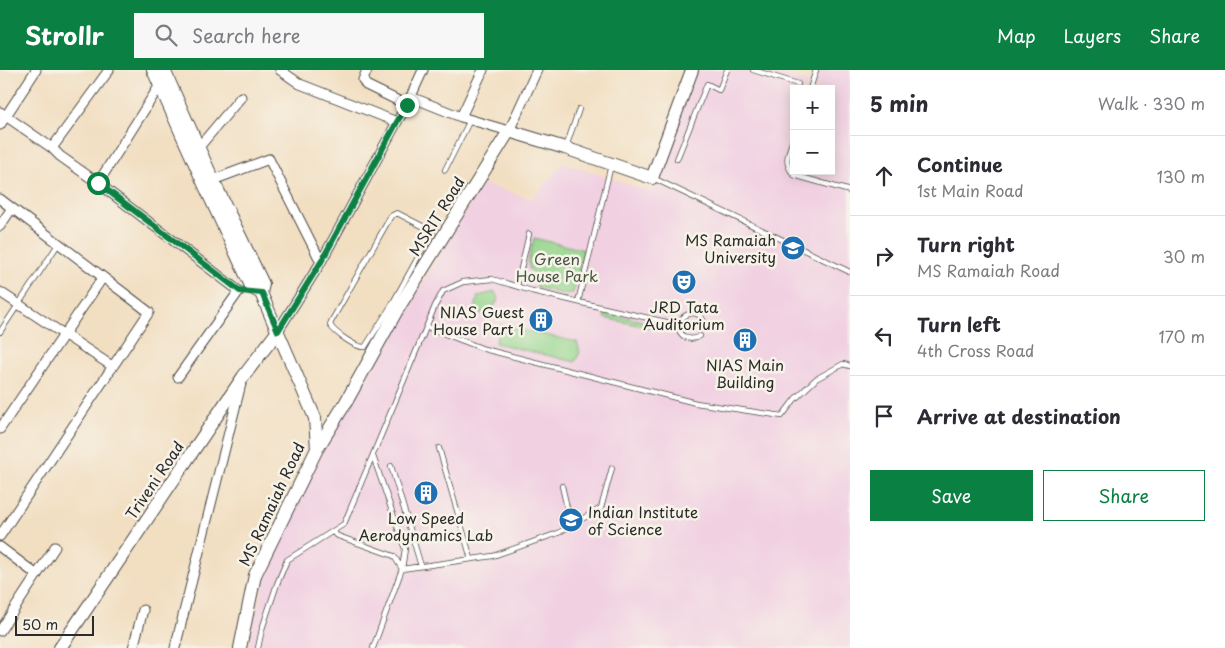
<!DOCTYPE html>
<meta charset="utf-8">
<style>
:root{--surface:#fff;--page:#f7f7f7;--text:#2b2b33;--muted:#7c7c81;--line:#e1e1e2;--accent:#0b8043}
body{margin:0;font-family:"Playpen Sans",sans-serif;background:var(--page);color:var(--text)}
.controls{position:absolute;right:15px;top:15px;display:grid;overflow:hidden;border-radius:0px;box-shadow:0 2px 12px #0003}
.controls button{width:45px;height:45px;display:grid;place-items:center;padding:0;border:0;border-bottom:1px solid var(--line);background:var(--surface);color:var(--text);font:25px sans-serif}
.scale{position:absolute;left:15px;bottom:12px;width:79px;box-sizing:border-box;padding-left:5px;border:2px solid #2b2b2b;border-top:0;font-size:14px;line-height:18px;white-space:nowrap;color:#2b2b2b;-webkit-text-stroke:4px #f7f3e8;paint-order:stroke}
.stop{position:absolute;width:15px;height:15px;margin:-11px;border:4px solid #0b8043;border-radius:50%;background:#fff}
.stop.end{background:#0b8043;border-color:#fff;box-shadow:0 1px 5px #0008}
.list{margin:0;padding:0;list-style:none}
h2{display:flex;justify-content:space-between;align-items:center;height:65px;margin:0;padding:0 20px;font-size:21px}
h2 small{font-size:16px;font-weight:400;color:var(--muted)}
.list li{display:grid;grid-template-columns:32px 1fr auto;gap:15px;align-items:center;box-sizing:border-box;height:80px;padding:0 20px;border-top:1px solid var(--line)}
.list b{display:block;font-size:19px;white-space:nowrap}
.list p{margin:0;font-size:16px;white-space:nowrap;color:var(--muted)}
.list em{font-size:16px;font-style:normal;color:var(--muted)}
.actions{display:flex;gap:10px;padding:15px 20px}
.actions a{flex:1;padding:11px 0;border:1px solid var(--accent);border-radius:0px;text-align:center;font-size:18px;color:var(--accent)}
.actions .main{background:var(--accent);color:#fff}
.icon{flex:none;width:28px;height:28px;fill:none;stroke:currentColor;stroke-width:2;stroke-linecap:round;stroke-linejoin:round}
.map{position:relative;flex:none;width:850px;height:578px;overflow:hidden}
header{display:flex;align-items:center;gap:30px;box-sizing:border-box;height:70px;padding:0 25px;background:var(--accent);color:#fff}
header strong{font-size:24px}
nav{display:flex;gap:28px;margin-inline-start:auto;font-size:18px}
.search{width:350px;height:45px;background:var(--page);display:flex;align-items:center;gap:12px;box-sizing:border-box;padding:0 18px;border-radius:0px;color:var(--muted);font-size:19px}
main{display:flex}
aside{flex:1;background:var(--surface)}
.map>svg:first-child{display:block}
</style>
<header>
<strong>Strollr</strong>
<div class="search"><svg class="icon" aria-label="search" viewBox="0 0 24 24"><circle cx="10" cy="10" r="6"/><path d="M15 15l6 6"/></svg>Search here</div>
<nav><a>Map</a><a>Layers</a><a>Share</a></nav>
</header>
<main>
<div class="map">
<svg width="850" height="578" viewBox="0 0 850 578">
<rect width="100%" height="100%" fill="#f7f3e8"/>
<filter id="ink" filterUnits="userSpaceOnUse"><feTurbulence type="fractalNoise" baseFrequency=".02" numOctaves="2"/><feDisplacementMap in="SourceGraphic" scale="10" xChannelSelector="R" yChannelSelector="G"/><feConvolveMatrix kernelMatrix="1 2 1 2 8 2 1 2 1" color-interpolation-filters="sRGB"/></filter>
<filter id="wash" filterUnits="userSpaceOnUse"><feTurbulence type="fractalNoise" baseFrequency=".0096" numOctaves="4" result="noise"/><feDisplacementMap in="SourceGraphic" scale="20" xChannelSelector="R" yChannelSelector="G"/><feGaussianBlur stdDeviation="1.12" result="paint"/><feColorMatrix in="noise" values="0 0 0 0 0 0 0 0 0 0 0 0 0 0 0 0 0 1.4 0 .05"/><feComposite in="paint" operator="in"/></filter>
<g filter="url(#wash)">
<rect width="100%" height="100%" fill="#f2dfc2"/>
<path fill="#f1d0e2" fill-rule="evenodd" d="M697,0H773L810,13L815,0H850V578H249L251,562L265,510L318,390L346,340L482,114L533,129L563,93L652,122ZM794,19H831V101H794Z"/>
<path fill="#94d58c" stroke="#60805c" d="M534,168L584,180L573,223L562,224L536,217C538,208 537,204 529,199L528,191Z
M495,222L498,229L497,233H495L494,237L489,240L490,244L486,245L485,243H474L478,226Z
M605,243L658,254L657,259L604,248Z
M500,255L577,272L580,282L575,292L495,273Z"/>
</g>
<g filter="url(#ink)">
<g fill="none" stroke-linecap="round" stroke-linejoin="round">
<defs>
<path id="lane" d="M753,0L798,14
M810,19L816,0
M794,67C789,83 782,91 794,105L850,121
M566,77L579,39
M677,89L707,14L719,20L727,0
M445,100L470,50
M653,108L850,202
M517,216L529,164
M578,232L679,255
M391,236L422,180L433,164L430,160L397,143L391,146L331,252L330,255C335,263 356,278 365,277L391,236L396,239
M427,257L484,279L696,333L782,346L795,329L816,309L843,294L850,296
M0,262L59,173
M700,266C695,269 690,270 685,267C665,254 698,228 705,255
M439,378L471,489
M373,386L405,479L402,499L493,486L558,463L601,438L612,398
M391,396L421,496
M562,416L571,455
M332,462L338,466L394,486L402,499L373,578
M258,578L262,559L277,514L287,490L344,454L435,236L443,221L463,212L492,209L532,221L578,232L611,95"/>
<path id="street" d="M280,0L300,14L397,52
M367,0L363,10L366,15L407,35
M411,27L461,47L509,61L537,0
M0,42L52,78L60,86L98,113L239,221
M461,47L483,0
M0,55L36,0
M199,77L241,27
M52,78L109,0
M213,110L269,89L321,192
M98,113L160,15
M0,129L149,242L0,466
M0,156L12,138
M0,222L112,296
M278,261L321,192L397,52L407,35L423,0
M178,307L239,221
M0,359L103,207
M0,477L37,505
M0,561L55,477
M133,578L143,540
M175,578L241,314"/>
<path id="secondary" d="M153,0L204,114L252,218L261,223
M164,0L213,110L263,214L261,223L315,348L317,379
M60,578L243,307L278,261
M240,578L255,505L317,379L346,332L397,240L509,61L565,78L652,108L692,0"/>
</defs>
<use href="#lane" stroke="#494642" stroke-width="6"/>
<use href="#street" stroke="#494642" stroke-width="11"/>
<use href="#secondary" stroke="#494642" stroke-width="14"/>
<use href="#lane" stroke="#fff" stroke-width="4.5"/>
<use href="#street" stroke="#fff" stroke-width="9"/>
<use href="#secondary" stroke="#fff" stroke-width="12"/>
</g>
</g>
<g fill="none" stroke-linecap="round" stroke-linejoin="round" filter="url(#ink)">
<path stroke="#0b8043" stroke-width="6" d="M98,113L240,221L262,223L278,261L321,192L397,52L407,35"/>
</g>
<defs>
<symbol id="university-disc" viewBox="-11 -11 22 22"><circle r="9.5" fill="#1f6fb2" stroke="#f7f3e8"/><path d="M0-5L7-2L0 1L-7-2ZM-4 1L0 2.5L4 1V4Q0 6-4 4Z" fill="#fff"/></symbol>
<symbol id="theatre-disc" viewBox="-11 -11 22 22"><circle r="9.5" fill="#1f6fb2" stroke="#f7f3e8"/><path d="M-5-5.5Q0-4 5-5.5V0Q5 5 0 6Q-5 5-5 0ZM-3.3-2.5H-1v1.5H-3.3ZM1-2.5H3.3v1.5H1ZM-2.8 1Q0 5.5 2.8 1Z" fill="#fff"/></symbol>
<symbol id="building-disc" viewBox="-11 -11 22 22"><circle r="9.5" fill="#1f6fb2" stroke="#f7f3e8"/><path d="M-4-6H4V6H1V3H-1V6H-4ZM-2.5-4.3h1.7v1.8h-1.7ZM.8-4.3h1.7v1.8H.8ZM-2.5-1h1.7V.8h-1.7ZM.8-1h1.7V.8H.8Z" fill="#fff"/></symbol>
</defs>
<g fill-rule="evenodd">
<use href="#university-disc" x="779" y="164" width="28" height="28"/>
<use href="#theatre-disc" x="670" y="198" width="28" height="28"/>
<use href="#building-disc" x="527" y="236" width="28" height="28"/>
<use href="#building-disc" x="731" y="256" width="28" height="28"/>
<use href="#building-disc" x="412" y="409" width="28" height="28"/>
<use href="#university-disc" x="557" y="436" width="28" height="28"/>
</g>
<g text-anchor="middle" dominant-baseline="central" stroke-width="5" stroke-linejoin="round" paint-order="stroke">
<g font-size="15" fill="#2b2b2b" stroke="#f7f3e8">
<text transform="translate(436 146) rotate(-58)">MSRIT Road</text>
<text transform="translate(154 410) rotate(-56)">Triveni Road</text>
<text transform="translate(271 434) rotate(-65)">MS Ramaiah Road</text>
</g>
<g font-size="15" fill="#2b2b2b" stroke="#f7f3e8">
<text x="776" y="169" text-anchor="end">MS Ramaiah<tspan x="776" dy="17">University</tspan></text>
<text x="684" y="236">JRD Tata<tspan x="684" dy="17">Auditorium</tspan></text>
<text x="524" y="241" text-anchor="end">NIAS Guest<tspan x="524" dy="17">House Part 1</tspan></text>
<text x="745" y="294">NIAS Main<tspan x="745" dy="17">Building</tspan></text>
<text x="588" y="441" text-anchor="start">Indian Institute<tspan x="588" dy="17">of Science</tspan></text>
<text x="426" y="447">Low Speed<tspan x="426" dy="17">Aerodynamics Lab</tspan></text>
</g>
<g font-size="15" fill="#455643" stroke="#f7f3e8">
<text x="557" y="188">Green<tspan x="557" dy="17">House Park</tspan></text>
</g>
</g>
</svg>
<div class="controls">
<button>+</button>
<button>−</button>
</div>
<div class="scale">50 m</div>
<div class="stop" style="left:98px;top:113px"></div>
<div class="stop end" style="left:407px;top:35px"></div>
</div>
<aside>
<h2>5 min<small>Walk · 330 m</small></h2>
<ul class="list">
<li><svg class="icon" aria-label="ahead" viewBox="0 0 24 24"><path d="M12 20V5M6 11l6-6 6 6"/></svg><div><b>Continue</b><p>1st Main Road</p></div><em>130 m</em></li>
<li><svg class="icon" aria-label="right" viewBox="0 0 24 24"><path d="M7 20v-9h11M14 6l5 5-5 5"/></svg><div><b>Turn right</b><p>MS Ramaiah Road</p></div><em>30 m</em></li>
<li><svg class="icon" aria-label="left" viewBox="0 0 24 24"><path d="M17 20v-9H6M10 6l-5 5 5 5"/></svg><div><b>Turn left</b><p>4th Cross Road</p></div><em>170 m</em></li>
<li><svg class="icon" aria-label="arrive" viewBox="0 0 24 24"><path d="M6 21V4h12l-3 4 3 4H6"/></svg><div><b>Arrive at destination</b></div></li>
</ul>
<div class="actions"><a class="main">Save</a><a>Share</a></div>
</aside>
</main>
